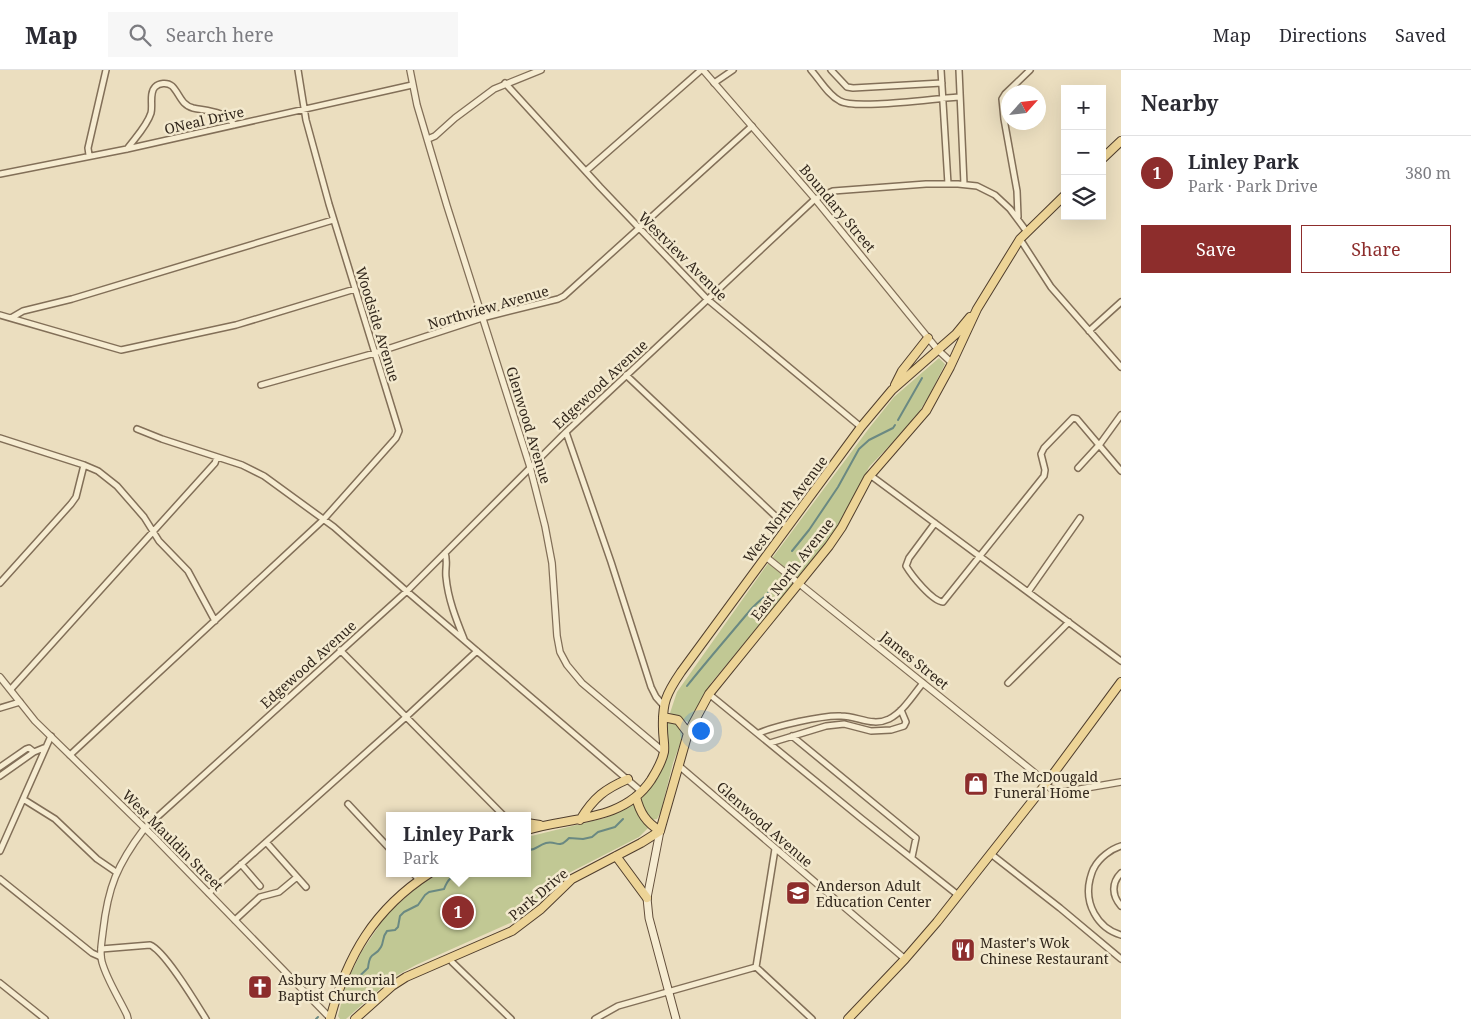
<!DOCTYPE html>
<meta charset="utf-8">
<style>
:root{--surface:#fff;--page:#f7f7f7;--text:#2b2b33;--muted:#7c7c81;--line:#e1e1e2;--accent:#8d2d2c}
body{margin:0;font-family:"Noto Serif",serif;background:var(--page);color:var(--text)}
.controls{position:absolute;right:15px;top:15px;display:grid;overflow:hidden;border-radius:0px;box-shadow:0 5px 20px #0002}
.controls button{width:45px;height:45px;display:grid;place-items:center;padding:0;border:0;border-bottom:1px solid var(--line);background:var(--surface);color:var(--text);font:25px sans-serif}
.compass{position:absolute;left:1001px;top:15px;width:45px;height:45px;border-radius:50%;background:var(--surface);box-shadow:0 5px 20px #0002;rotate:63deg}
.you{position:absolute;left:700px;top:660px;width:18px;height:18px;margin:-12px;border:4px solid #fff;border-radius:50%;background:#1a73e8;box-shadow:0 0 0 8px #1a73e833}
.badge{display:grid;place-items:center;width:32px;height:32px;border-radius:50%;background:var(--accent);color:#fff;font-size:16px;font-weight:700}
.pin{position:absolute;translate:-50% -50%;border:2px solid #fff;box-shadow:0 1px 5px #0006}
.popup{position:absolute;left:386px;top:742px;width:145px;height:65px;box-sizing:border-box;display:grid;place-content:center;border-radius:0px;background:var(--surface);filter:drop-shadow(0 1px 4px #0005);font-size:16px;white-space:nowrap;color:var(--muted)}
.popup b{font-size:19px;color:var(--text)}
.popup::after{content:'';position:absolute;left:50%;top:100%;margin-left:-10px;border:10px solid transparent;border-top-color:var(--surface)}
.list{margin:0;padding:0;list-style:none}
h2{display:flex;justify-content:space-between;align-items:center;height:65px;margin:0;padding:0 20px;font-size:21px}
h2 small{font-size:16px;font-weight:400;color:var(--muted)}
.list li{display:grid;grid-template-columns:32px 1fr auto;gap:15px;align-items:center;box-sizing:border-box;height:75px;padding:0 20px;border-top:1px solid var(--line)}
.list b{display:block;font-size:19px;white-space:nowrap}
.list p{margin:0;font-size:16px;white-space:nowrap;color:var(--muted)}
.list em{font-size:16px;font-style:normal;color:var(--muted)}
.actions{display:flex;gap:10px;padding:15px 20px}
.actions a{flex:1;padding:11px 0;border:1px solid var(--accent);border-radius:0px;text-align:center;font-size:18px;color:var(--accent)}
.actions .main{background:var(--accent);color:#fff}
.icon{flex:none;width:28px;height:28px;fill:none;stroke:currentColor;stroke-width:2;stroke-linecap:round;stroke-linejoin:round}
.map{position:relative;flex:none;width:1121px;height:949px;overflow:hidden}
header{display:flex;align-items:center;gap:30px;box-sizing:border-box;height:70px;padding:0 25px;background:var(--surface);border-bottom:1px solid var(--line)}
header strong{font-size:24px}
nav{display:flex;gap:28px;margin-inline-start:auto;font-size:18px}
.search{width:350px;height:45px;background:var(--page);display:flex;align-items:center;gap:12px;box-sizing:border-box;padding:0 18px;border-radius:0px;color:var(--muted);font-size:19px}
main{display:flex}
aside{flex:1;background:var(--surface)}
.map>svg:first-child{display:block}
</style>
<header>
<strong>Map</strong>
<div class="search"><svg class="icon" aria-label="search" viewBox="0 0 24 24"><circle cx="10" cy="10" r="6"/><path d="M15 15l6 6"/></svg>Search here</div>
<nav><a>Map</a><a>Directions</a><a>Saved</a></nav>
</header>
<main>
<div class="map">
<svg width="1121" height="949" viewBox="0 0 1121 949">
<rect width="100%" height="100%" fill="#ebdebf"/>
<path fill="#c1c894" d="M939,288L945,294L929,326L914,350L869,397L839,457L828,473L711,613L690,653L670,643L677,622L764,499L870,357L894,327Z
M667,651L677,654L684,663L673,693L661,741L657,749L651,750C645,743 642,737 641,728C666,700 667,687 667,651Z
M635,734L639,747L648,758L639,767L561,807L517,850L416,895L392,908L346,949H340L338,946L347,911L362,881L387,844L421,814L440,803H527V767L605,748Z"/>
<g fill="none" stroke-linecap="round" stroke-linejoin="round">
<path stroke="#6a8982" stroke-width="2" d="M898,350L922,308
M792,481L809,460L838,417L859,379L869,370L893,358L895,355
M687,616C706,592 727,568 747,544C755,533 766,527 774,516
M527,780C536,781 538,775 546,773C557,770 558,780 569,768L583,769L592,767L598,762L615,757L623,749
M349,916L368,898C370,880 375,888 381,877C384,872 382,867 387,861L395,860L398,857L400,846L404,842L418,835L425,825L429,822L444,819C452,800 454,812 467,803
M316,949L318,947"/>
<defs>
<path id="minor" d="M811,0C820,10 828,25 840,31C855,40 937,28 960,27
M831,0L847,17L853,18L942,13
M941,0L948,114
M959,0L964,114
M505,13L600,117L707,229L861,357
M714,13L733,0
M127,79C135,68 147,56 151,43C153,36 149,23 155,17C159,13 167,12 172,16C180,24 181,35 193,38C207,41 226,41 234,55
M89,85L88,78L106,0
M586,101L701,0
M0,104L127,79L412,15
M1018,147L1017,121L1004,49L1002,29L1005,24L1030,0
M1020,169L1051,217L1121,297
M0,245L121,280L236,255L355,219
M11,248L23,241L72,229L333,150
M1089,261L1121,232
M626,305L787,457
M261,315L375,283L482,248L558,229L564,226L752,56
M137,359L162,369L242,395L264,406L334,457L403,518L642,722
M566,362L611,492L651,617L656,627L664,636
M0,368L84,395L98,401L117,416L144,447L159,471L188,501L215,551
M1078,398L1100,374L1121,345
M870,405L1121,591
M935,453L909,488L906,496C912,506 932,531 943,532L1044,406L1045,400L1041,384L1044,378L1073,348L1077,349L1121,401
M445,483C448,491 445,499 446,507C448,529 456,549 464,569
M0,513L71,434L76,427L84,395
M1028,522L1080,448
M340,580L504,746
M1008,613L1069,552
M11,619L215,393L217,387
M709,624L862,749L958,825
M0,638L20,632
M759,663C776,656 822,645 841,646C858,646 872,657 889,649C903,642 913,625 923,613
M792,666L916,768L912,787
M770,673L826,656L844,654L871,661L891,660L904,656L906,652L901,640
M70,685L323,450L396,368L399,361L329,134L306,50L298,0
M0,697L26,679L29,678L34,682
M0,706L34,682L46,677
M23,729L55,749L97,789L116,802
M348,734L389,778
M144,759L407,521L566,362L815,129L833,121L926,114H958L977,116L995,125L1010,139L1027,162
M266,772L306,817
M1121,776C1111,779 1099,788 1094,798C1092,801 1091,806 1090,809C1084,833 1097,858 1121,865
M0,781L51,666
M991,784L1060,838L1121,889
M241,794L260,816
M413,803L419,810
M1121,803C1111,813 1112,826 1121,836
M0,809L92,883L101,887
M209,823L406,647L477,581
M235,850L260,827L279,822L297,807
M101,879L150,875C165,881 196,933 206,949
M450,888L452,892L511,949
M756,897L775,779
M0,913L45,949
M595,949L618,936L756,897L812,949"/>
<path id="tertiary" d="M410,0L417,35L447,136L530,397L545,456L552,493L557,566L560,582L567,595L582,613L664,682
M703,0L815,129L938,280L952,293
M428,69L435,66L455,48L494,19L541,0
M766,487L1035,703L1045,715L1056,721L1063,722L1121,712
M0,607L35,651L154,767L331,949
M678,695L905,889
M128,949L127,945C119,928 107,910 102,892C99,883 102,871 103,861C108,817 117,795 144,759"/>
<path id="secondary" d="M660,761L647,828L649,848L676,949"/>
<path id="primary" d="M1102,89L1121,71
M895,315L902,301L928,268
M663,647L678,650L688,663
M636,727C640,743 646,752 660,761
M580,750C594,727 605,719 628,709
M527,753L540,755
M527,760C569,747 623,752 651,710C656,702 662,692 664,682C665,675 663,667 663,659C662,633 666,624 681,602L861,357L892,320L956,264L970,247
M660,761L688,663L709,624L829,476L842,457L868,408L926,341L950,297L977,239L1020,169L1065,125
M616,786L647,828
M330,949C347,886 374,839 430,803
M355,949L392,916L406,907L512,861L541,839L572,809L641,773L660,761
M848,949L905,889L937,852L1045,715L1121,612"/>
</defs>
<use href="#minor" stroke="#826f58" stroke-width="8"/>
<use href="#tertiary" stroke="#826f58" stroke-width="8"/>
<use href="#secondary" stroke="#64503c" stroke-width="9"/>
<use href="#primary" stroke="#503e2d" stroke-width="10"/>
<use href="#minor" stroke="#f6ecd1" stroke-width="5"/>
<use href="#tertiary" stroke="#f6ecd1" stroke-width="5.5"/>
<use href="#secondary" stroke="#f6ecd1" stroke-width="7"/>
<use href="#primary" stroke="#edd497" stroke-width="8"/>
</g>
<defs>
<symbol id="shop-square" viewBox="-11 -11 22 22"><rect x="-9" y="-9" width="18" height="18" rx="4" fill="#8d2d2c" stroke="#f3e9ce"/><path d="M-5-2.5h2.3a2.7 3.5 0 0 1 5.4 0H5L5.5 6h-11ZM-1.5-2.5h3a1.5 2.3 0 0 0-3 0Z" fill="#fff"/></symbol>
<symbol id="school-square" viewBox="-11 -11 22 22"><rect x="-9" y="-9" width="18" height="18" rx="4" fill="#8d2d2c" stroke="#f3e9ce"/><path d="M0-5L7-2L0 1L-7-2ZM-4 1L0 2.5L4 1V4Q0 6-4 4Z" fill="#fff"/></symbol>
<symbol id="restaurant-square" viewBox="-11 -11 22 22"><rect x="-9" y="-9" width="18" height="18" rx="4" fill="#8d2d2c" stroke="#f3e9ce"/><path d="M-5-6h1v4h1v-4h1v4h1v-4h1v5L-1.5 .5V6h-2V.5L-5-1ZM5-6V6H3V1.5H1.5Q1.5-4 5-6Z" fill="#fff"/></symbol>
<symbol id="church-square" viewBox="-11 -11 22 22"><rect x="-9" y="-9" width="18" height="18" rx="4" fill="#8d2d2c" stroke="#f3e9ce"/><path d="M-1.2-6h2.4v3.5h3.3v2.4h-3.3V6h-2.4V-.1h-3.3v-2.4h3.3Z" fill="#fff"/></symbol>
</defs>
<g fill-rule="evenodd">
<use href="#shop-square" x="962" y="700" width="28" height="28"/>
<use href="#school-square" x="784" y="809" width="28" height="28"/>
<use href="#restaurant-square" x="949" y="866" width="28" height="28"/>
<use href="#church-square" x="246" y="903" width="28" height="28"/>
</g>
<g text-anchor="middle" dominant-baseline="central" stroke-width="5" stroke-linejoin="round" paint-order="stroke">
<g font-size="14" fill="#32271c" stroke="#f3e9ce">
<text transform="translate(204 50) rotate(-13)">ONeal Drive</text>
<text transform="translate(838 138) rotate(50)">Boundary Street</text>
<text transform="translate(683 186) rotate(45)">Westview Avenue</text>
<text transform="translate(488 237) rotate(-16)">Northview Avenue</text>
<text transform="translate(378 254) rotate(73)">Woodside Avenue</text>
<text transform="translate(600 314) rotate(-43)">Edgewood Avenue</text>
<text transform="translate(529 355) rotate(73)">Glenwood Avenue</text>
<text transform="translate(785 439) rotate(-53)">West North Avenue</text>
<text transform="translate(792 499) rotate(-52)">East North Avenue</text>
<text transform="translate(915 590) rotate(39)">James Street</text>
<text transform="translate(308 594) rotate(-42)">Edgewood Avenue</text>
<text transform="translate(765 754) rotate(41)">Glenwood Avenue</text>
<text transform="translate(173 770) rotate(45)">West Mauldin Street</text>
<text transform="translate(538 824) rotate(-40)">Park Drive</text>
</g>
<g font-size="14" fill="#32271c" stroke="#f3e9ce" text-anchor="start">
<text x="994" y="706">The McDougald<tspan x="994" dy="16">Funeral Home</tspan></text>
<text x="816" y="815">Anderson Adult<tspan x="816" dy="16">Education Center</tspan></text>
<text x="980" y="872">Master's Wok<tspan x="980" dy="16">Chinese Restaurant</tspan></text>
<text x="278" y="909">Asbury Memorial<tspan x="278" dy="16">Baptist Church</tspan></text>
</g>
</g>
</svg>
<div class="controls">
<button>+</button>
<button>−</button>
<button><svg class="icon" aria-label="layers" viewBox="0 0 24 24"><path d="M12 4l9 5-9 5-9-5zM3 14l9 5 9-5"/></svg></button>
</div>
<svg class="compass" viewBox="-18 -18 36 36"><path d="M0-13l5 13h-10z" fill="#e53935"/><path d="M0 13l5-13h-10z" fill="#7c7c81"/></svg>
<div class="you"></div>
<div class="pin badge" style="left:458px;top:842px">1</div>
<div class="popup"><b>Linley Park</b>Park</div>
</div>
<aside>
<h2>Nearby<small></small></h2>
<ul class="list">
<li><span class="badge">1</span><div><b>Linley Park</b><p>Park · Park Drive</p></div><em>380 m</em></li>
</ul>
<div class="actions"><a class="main">Save</a><a>Share</a></div>
</aside>
</main>
